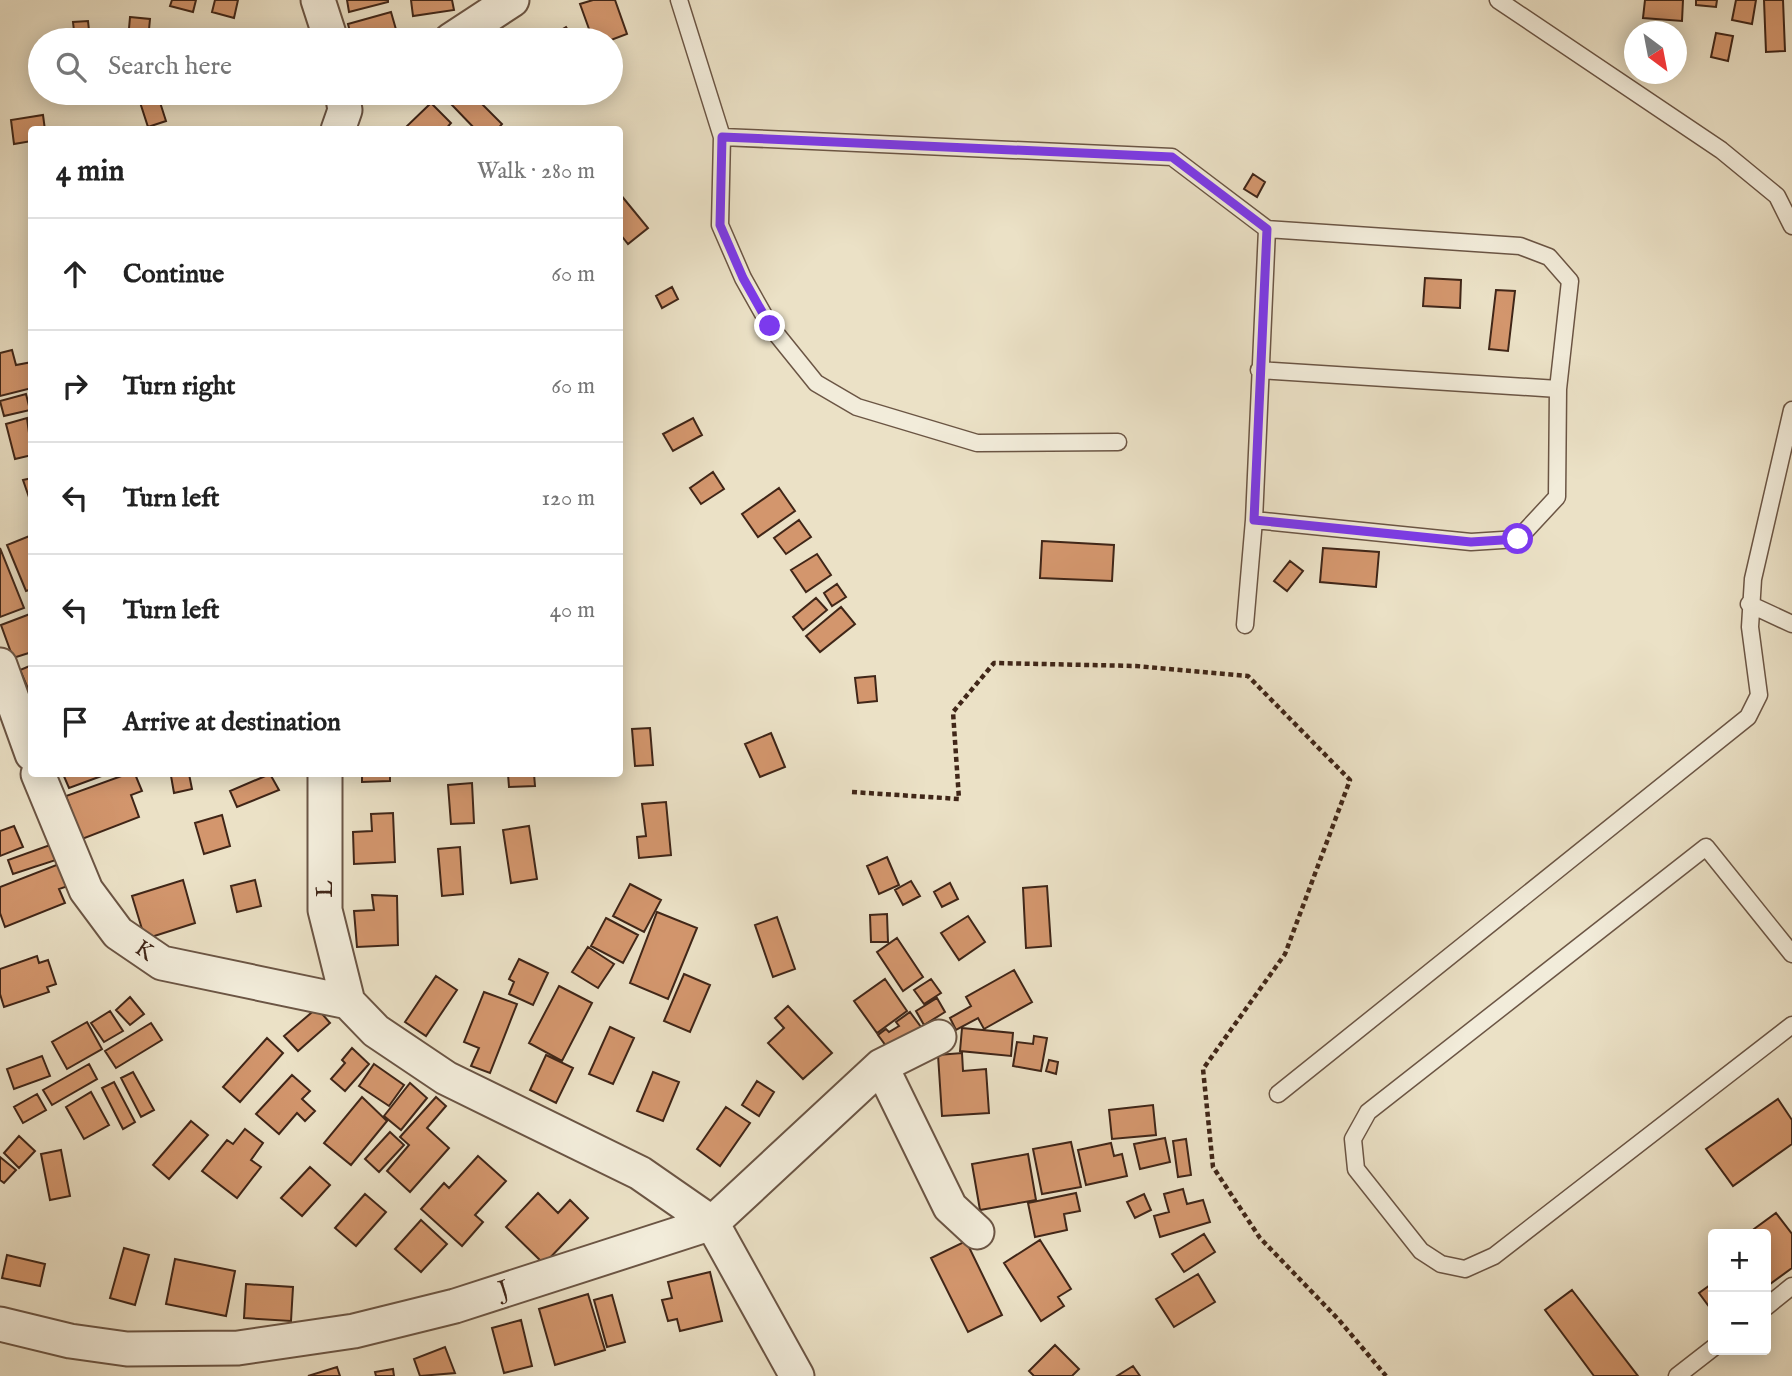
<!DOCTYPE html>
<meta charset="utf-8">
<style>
:root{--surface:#fff;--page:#f6f6f6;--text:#222;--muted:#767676;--line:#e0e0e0}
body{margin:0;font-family:"IM FELL English",serif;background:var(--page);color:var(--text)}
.controls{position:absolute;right:21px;bottom:21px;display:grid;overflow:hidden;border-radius:7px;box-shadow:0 4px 18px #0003}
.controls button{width:63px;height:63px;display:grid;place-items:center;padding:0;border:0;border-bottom:2px solid var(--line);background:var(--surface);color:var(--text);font:35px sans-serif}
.compass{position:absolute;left:1624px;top:21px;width:63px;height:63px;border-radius:50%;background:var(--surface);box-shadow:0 4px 18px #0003;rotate:148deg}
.stop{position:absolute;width:21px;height:21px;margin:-16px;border:5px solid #7c3aed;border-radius:50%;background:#fff}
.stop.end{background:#7c3aed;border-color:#fff;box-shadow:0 2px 7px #0008}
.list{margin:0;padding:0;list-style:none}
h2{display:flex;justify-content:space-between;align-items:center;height:91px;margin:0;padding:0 28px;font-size:30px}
h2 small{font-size:23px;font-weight:400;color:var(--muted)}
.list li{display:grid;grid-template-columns:46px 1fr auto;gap:21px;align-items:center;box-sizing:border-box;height:112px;padding:0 28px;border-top:2px solid var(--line)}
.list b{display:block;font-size:26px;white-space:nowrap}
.list em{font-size:23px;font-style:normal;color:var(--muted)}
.icon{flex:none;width:38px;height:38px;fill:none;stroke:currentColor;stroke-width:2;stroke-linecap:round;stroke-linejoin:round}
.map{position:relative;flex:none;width:1792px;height:1376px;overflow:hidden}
.search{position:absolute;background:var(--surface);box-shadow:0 4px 18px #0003;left:28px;top:28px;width:595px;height:77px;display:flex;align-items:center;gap:18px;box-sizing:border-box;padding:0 24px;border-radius:38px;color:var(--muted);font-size:26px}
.panel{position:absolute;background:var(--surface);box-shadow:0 4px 18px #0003;left:28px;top:126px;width:595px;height:651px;border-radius:7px}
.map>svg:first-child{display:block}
</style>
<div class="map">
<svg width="1792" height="1376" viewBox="0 0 1792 1376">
<rect width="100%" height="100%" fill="#ebe1c6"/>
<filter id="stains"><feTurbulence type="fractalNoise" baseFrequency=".00286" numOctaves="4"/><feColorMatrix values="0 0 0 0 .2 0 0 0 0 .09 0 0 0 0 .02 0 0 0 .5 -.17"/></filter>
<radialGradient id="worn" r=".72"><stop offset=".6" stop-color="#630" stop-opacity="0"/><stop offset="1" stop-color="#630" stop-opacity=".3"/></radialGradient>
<path fill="#d3966d" stroke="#402618" stroke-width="2" d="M172,0H196L193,12L170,6Z
M215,0H238L234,18L212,12Z
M347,0H388V2L349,12Z
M411,0H452L454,10L413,16Z
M593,0H615L627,34L611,40H593L580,4Z
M1645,0H1683L1682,21L1643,18Z
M1696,0H1717L1716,7L1696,5Z
M1736,0H1756L1752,24L1732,20Z
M1764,0H1783L1785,51L1766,52Z
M391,12L399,40H352L348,24Z
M130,17L150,19L148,40H128Z
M88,21L90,40H75L73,22Z
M566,27L574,40H544Z
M1716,33L1733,36L1728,61L1711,57Z
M244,36L287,37V40H244Z
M137,93H157L166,121L148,127Z
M464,93H471L502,124L497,130H476L452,105Z
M500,93H519L506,101Z
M431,103L451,123L445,130H410L407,126Z
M43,115L45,130H32V141L14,144L11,120Z
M1253,174L1265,182L1257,197L1244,189Z
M620,194L648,228L628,244L620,234Z
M1425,278L1461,280L1460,308L1423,306Z
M672,287L678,299L662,308L656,296Z
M1496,290L1515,291L1508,351L1489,349Z
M12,350L16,365L32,362V388L0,396V353Z
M26,394L30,410L4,416L0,401Z
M27,418L32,455L15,459L6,424Z
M693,418L702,435L673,451L663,434Z
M713,472L724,489L701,504L690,488Z
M32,478V506L23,480Z
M779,488L795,511L758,537L742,514Z
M799,520L811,537L786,554L774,538Z
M32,535V589L26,591L7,545Z
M1042,541L1114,545L1112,581L1040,578Z
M0,548L24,608L0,617Z
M1323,548L1379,552L1376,587L1320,582Z
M817,554L831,575L806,592L791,570Z
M1290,561L1303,571L1287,591L1274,581Z
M837,584L846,597L832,606L824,593Z
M816,598L827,610L803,630L793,617Z
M841,607L855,624L820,652L806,636Z
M30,614L32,652L13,658L1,625Z
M32,665V698L20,670Z
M875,676L877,701L858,703L855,678Z
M650,728L653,765L635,766L632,729Z
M771,733L785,767L760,777L745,744Z
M63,774H107L69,788Z
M127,774H135L142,791L131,795L139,817L82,839L66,796Z
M189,774L192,789L174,793L171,776Z
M270,774L279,790L237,807L230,791Z
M362,774H390V781L362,782Z
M508,774H534L535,786L509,787Z
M472,783L474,823L451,824L448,785Z
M666,802L671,855L639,858L637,837L646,836L642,804Z
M393,813L395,862L354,864L353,832L372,831L371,814Z
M222,815L230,846L204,854L195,823Z
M14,826L23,847L0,856V831Z
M529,826L537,879L511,883L503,830Z
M50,845L56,860L13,874L8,860Z
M460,847L463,894L442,896L438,849Z
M887,857L899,885L879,894L867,866Z
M59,864L68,886L59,889L65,903L5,927L0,913V887Z
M183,880L195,923L145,939L132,896Z
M255,880L261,906L237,912L231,886Z
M911,881L920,896L903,905L895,890Z
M950,883L958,899L942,907L934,892Z
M630,884L661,900L644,932L613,916Z
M1047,886L1051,946L1026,948L1023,888Z
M372,895L397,896L398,945L357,947L354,911L374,910Z
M657,912L697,928L668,999L630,983Z
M887,914L888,942H871L870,915Z
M968,916L985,942L959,960L941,933Z
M777,917L795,969L773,977L755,925Z
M606,918L638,935L623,963L591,946Z
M897,938L923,977L903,991L877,952Z
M588,947L614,964L598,988L572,972Z
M37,956L39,963L48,960L56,984L47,987L49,992L4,1007L0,994V969Z
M519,959L548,973L533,1005L509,994L514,982L509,979Z
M1014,970L1032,1002L984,1029L978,1018L956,1030L950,1018L971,1006L966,997Z
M684,974L710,985L690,1032L664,1021Z
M436,976L457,990L426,1036L405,1022Z
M885,979L907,1011L877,1033L854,1001Z
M931,979L941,993L924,1004L914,990Z
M559,986L592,1003L562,1061L529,1043Z
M484,992L517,1004L490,1073L471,1066L479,1048L464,1042Z
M130,997L144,1014L130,1025L116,1010Z
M937,998L945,1012L924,1025L916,1011Z
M788,1006L832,1053L803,1079L768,1043L784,1028L775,1018Z
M317,1008L330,1023L298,1051L284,1036Z
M110,1011L123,1031L104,1042L91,1023Z
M910,1012L921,1027L889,1050L878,1035L886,1029L889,1032L899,1026L896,1022Z
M87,1022L102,1049L67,1069L52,1042Z
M151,1023L162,1040L116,1068L105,1051Z
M610,1027L634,1038L613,1084L589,1074Z
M962,1028L1013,1033L1011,1056L960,1051Z
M1034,1036L1047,1038L1041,1071L1013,1066L1017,1042L1033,1044Z
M267,1038L283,1053L240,1102L223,1087Z
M352,1048L369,1064L345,1091L331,1079L345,1063L342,1060Z
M962,1053L963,1071L986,1069L989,1113L942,1116L938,1055Z
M546,1055L573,1068L556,1103L530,1090Z
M42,1056L50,1076L14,1089L7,1069Z
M1049,1060L1058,1062L1056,1074L1046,1071Z
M89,1064L97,1079L52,1105L43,1090Z
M374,1064L404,1085L389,1106L359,1086Z
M133,1072L154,1110L141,1117L121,1078Z
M653,1072L679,1082L663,1121L637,1111Z
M292,1075L310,1091L302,1099L315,1111L305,1121L297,1113L279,1134L256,1114Z
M757,1081L774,1092L759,1116L742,1105Z
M114,1082L135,1122L123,1129L102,1088Z
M410,1083L427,1098L401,1130L384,1116Z
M91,1092L109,1125L84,1139L66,1107Z
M37,1094L46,1110L23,1123L14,1107Z
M362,1097L387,1121L351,1165L324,1143Z
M436,1097L446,1106L427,1128L449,1148L410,1192L387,1171L409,1145L400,1137Z
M1778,1099L1792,1120V1144L1733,1186L1706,1149Z
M1153,1105L1156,1135L1112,1139L1109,1110Z
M726,1107L750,1123L720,1166L697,1149Z
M191,1121L208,1135L169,1179L153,1165Z
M245,1129L263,1143L251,1160L261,1167L237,1198L202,1171L227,1140L233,1144Z
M390,1132L404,1145L379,1172L365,1159Z
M19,1136L35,1151L19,1168L4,1153Z
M1165,1138L1170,1162L1140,1169L1134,1144Z
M1186,1139L1191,1175L1178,1177L1173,1141Z
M1071,1142L1081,1187L1042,1194L1033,1149Z
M1111,1143L1114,1156L1122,1154L1127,1176L1086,1185L1078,1150Z
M61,1150L70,1196L50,1200L41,1154Z
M1028,1154L1036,1200L980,1210L972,1164Z
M478,1156L506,1181L475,1215L483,1222L462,1246L421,1209L444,1183L449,1188Z
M0,1157L16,1170L4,1183L0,1180Z
M310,1167L330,1185L302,1216L281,1198Z
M1183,1189L1187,1204L1203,1200L1210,1222L1160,1237L1154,1216L1169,1212L1164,1194Z
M538,1193L558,1213L570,1200L588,1218L544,1264L506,1227Z
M1076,1193L1080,1211L1064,1214L1067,1230L1035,1237L1028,1203Z
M365,1194L386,1212L356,1246L335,1228Z
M1144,1194L1151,1210L1135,1218L1127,1202Z
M1776,1213L1792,1234V1268L1766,1287V1234H1757L1754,1229Z
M421,1220L447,1244L421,1272L395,1249Z
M1204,1234L1215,1252L1184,1272L1172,1254Z
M1040,1240L1071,1289L1058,1297L1064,1306L1041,1321L1004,1263Z
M966,1241L1002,1315L968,1332L931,1258Z
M124,1248L149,1255L135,1305L110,1298Z
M7,1255L45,1264L40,1286L2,1278Z
M175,1259L235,1271L226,1316L166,1304Z
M710,1272L722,1321L680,1331L677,1319L668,1321L662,1300L672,1298L668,1282Z
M1198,1274L1215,1302L1174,1327L1156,1299Z
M1713,1283V1312L1699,1293Z
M246,1284L293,1287L291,1321L244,1318Z
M1572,1290L1638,1376H1594L1545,1310Z
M588,1294L605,1350L555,1365L539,1309Z
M612,1295L625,1342L607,1347L594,1300Z
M521,1320L532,1366L504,1373L492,1328Z
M1055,1345L1079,1369L1072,1376H1034L1029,1371Z
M445,1347L455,1373L420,1376L414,1359Z
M1133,1366L1140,1376H1117Z
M337,1367L340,1376H308Z
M393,1369L394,1376H376L375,1372Z"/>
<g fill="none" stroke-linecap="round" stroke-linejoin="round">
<defs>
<path id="service" d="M679,0L722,137L720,225L743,278L770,326L816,383L857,407L977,443L1118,442
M1498,0L1721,150L1777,196L1792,226
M722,137L1172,157L1267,229L1254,520L1245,625
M1259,370L1558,389
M1254,520L1471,542L1518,539L1557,497L1558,389L1570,281L1549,257L1520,246L1267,229
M1749,604L1792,624
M1792,954L1706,847L1368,1112L1353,1139L1356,1169L1421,1251L1441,1264L1465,1269L1494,1256L1792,1025
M1278,1094L1748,717L1759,695L1750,627L1753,579L1792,410
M1766,1307L1792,1286
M1677,1376L1713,1348"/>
<path id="minor" d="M318,0L331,40
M451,40L512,0
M338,130L345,110L342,93
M0,665L32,754
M38,774L86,890L118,933L162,963L348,1002
M325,774V910L348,1002
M348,1002L376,1031L446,1078L640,1173L712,1223L797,1376
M881,1066L950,1207L977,1232
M0,1324L70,1341L127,1349L238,1348L354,1331L455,1306L712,1223L881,1066L939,1037"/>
</defs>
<use href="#service" stroke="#6b5544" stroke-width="19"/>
<use href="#minor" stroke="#6b5544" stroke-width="37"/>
<path stroke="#402618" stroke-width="4.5" stroke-dasharray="5 3.5" stroke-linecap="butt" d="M852,792L959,799L953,712L994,663L1136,666L1248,676L1350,780L1285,954L1203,1069L1213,1167L1260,1238L1339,1320L1386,1376"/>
<use href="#service" stroke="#f2ecda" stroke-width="16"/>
<use href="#minor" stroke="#f2ecda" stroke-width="33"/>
</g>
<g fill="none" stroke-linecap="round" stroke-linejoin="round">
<path stroke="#7c3aed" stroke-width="9" d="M770,326L743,278L720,225L722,137L1172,157L1267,229L1254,520L1471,542L1518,539"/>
</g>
<g text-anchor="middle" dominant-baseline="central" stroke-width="6" stroke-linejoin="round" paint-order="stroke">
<g font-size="24" fill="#402618" stroke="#f2ecda">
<text transform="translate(325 889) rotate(-90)">L</text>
<text transform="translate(144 951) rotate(35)">K</text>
<text transform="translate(504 1290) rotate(-18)">J</text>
</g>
</g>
<rect width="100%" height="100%" filter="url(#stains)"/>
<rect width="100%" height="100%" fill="url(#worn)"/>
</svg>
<div class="controls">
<button>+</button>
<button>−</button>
</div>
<svg class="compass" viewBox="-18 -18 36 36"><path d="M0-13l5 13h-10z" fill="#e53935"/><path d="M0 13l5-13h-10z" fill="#767676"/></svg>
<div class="stop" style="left:1518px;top:539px"></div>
<div class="stop end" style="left:770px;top:326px"></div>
<div class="search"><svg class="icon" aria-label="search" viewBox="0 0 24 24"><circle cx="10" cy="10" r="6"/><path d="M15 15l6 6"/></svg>Search here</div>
<section class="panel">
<h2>4 min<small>Walk · 280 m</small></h2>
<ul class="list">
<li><svg class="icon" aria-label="ahead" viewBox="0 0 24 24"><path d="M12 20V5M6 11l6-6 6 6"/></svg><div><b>Continue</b></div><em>60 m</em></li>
<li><svg class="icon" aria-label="right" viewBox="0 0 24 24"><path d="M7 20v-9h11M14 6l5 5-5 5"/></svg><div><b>Turn right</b></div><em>60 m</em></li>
<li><svg class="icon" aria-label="left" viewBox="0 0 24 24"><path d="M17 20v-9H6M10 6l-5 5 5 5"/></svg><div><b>Turn left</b></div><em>120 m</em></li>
<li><svg class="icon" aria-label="left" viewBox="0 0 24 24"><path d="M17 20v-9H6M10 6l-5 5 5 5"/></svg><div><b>Turn left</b></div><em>40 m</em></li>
<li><svg class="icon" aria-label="arrive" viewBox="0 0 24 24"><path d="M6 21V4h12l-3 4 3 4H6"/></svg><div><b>Arrive at destination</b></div></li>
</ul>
</section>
</div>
